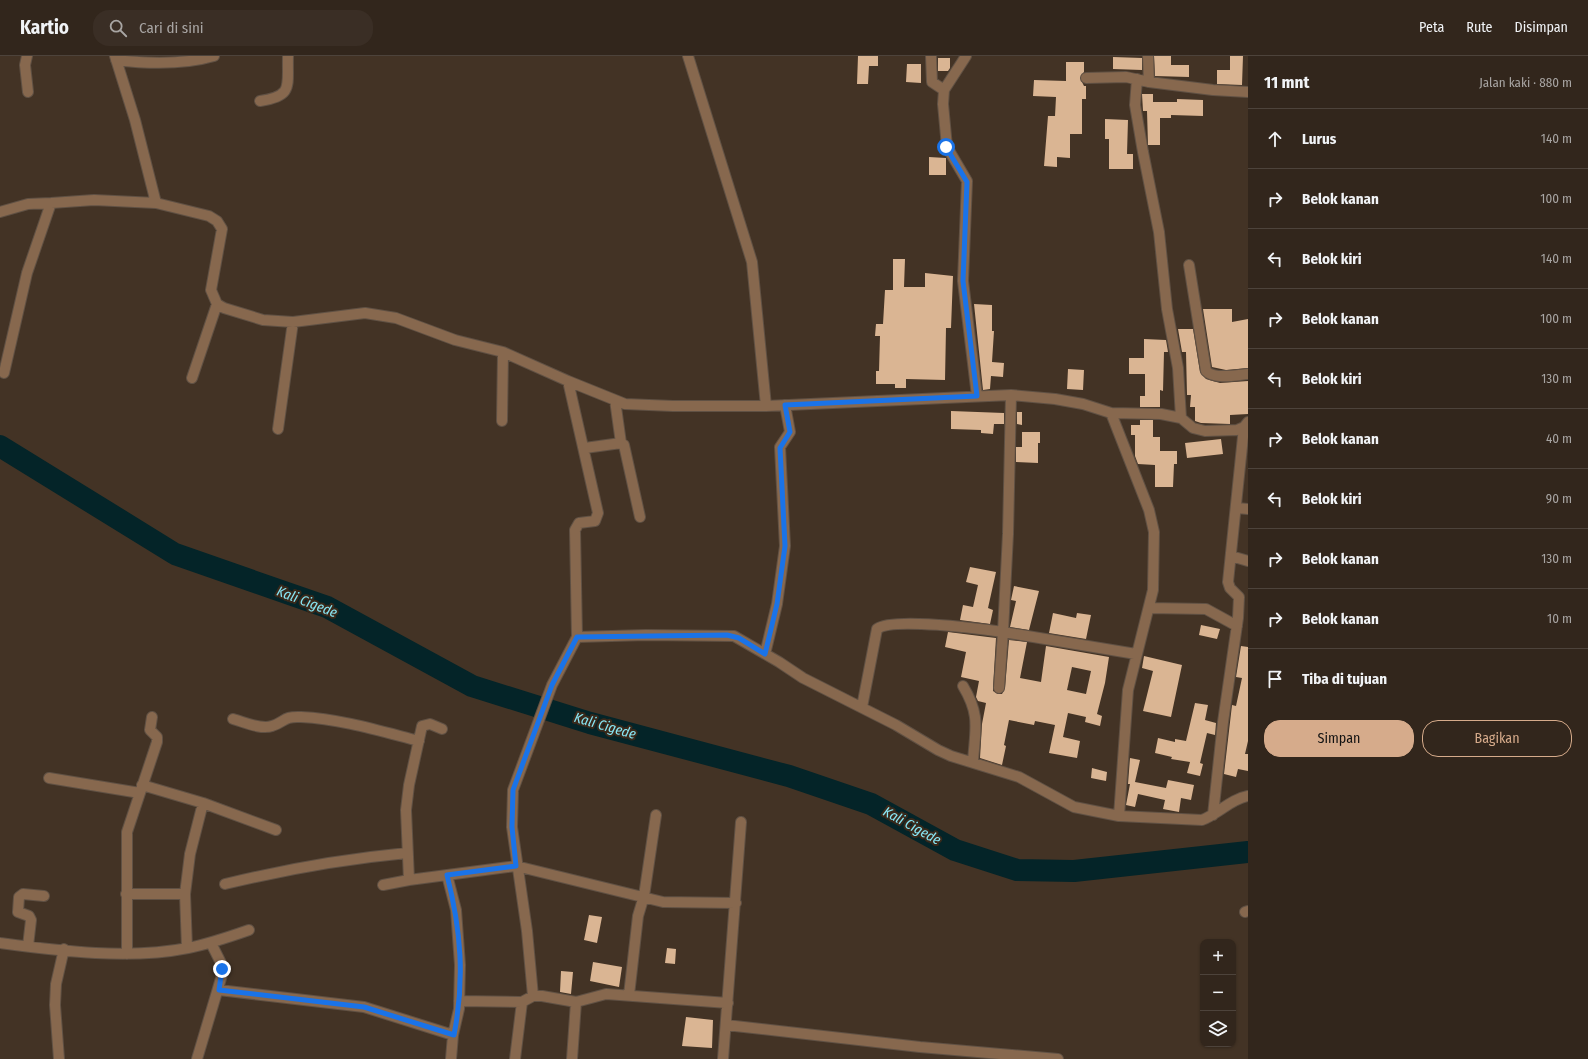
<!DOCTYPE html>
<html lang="id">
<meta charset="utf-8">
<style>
:root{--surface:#32261c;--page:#3a2e25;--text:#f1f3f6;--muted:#a8a5a3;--line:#4d433b;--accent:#d6ab8b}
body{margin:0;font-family:"Fira Sans Condensed",sans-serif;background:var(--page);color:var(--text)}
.controls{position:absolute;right:12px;bottom:12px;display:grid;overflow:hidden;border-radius:8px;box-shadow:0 1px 3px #0004}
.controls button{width:36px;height:36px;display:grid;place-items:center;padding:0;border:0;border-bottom:1px solid var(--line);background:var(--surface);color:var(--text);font:20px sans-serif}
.stop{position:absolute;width:12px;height:12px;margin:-9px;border:3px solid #1a73e8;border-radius:50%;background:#fff}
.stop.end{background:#1a73e8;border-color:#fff;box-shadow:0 1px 4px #0008}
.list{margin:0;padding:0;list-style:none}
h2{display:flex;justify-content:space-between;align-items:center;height:52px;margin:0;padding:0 16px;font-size:17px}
h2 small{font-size:13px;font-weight:400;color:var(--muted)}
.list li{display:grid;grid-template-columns:26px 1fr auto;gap:12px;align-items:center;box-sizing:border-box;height:60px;padding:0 16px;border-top:1px solid var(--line)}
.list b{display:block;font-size:15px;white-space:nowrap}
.list em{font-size:13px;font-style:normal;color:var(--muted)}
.actions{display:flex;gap:8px;padding:12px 16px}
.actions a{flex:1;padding:9px 0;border:1px solid var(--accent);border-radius:16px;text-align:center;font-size:14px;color:var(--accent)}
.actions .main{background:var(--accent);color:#111}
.icon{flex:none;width:22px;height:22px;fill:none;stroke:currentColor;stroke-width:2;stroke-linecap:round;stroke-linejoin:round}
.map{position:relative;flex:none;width:1248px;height:1003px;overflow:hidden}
header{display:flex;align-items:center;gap:24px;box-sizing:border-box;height:56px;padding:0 20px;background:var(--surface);border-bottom:1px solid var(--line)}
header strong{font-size:19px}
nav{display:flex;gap:22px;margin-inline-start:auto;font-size:14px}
.search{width:280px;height:36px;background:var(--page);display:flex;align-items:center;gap:10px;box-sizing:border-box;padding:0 14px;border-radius:16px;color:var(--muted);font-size:15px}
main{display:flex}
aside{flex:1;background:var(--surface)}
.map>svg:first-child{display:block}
</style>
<header>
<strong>Kartio</strong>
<div class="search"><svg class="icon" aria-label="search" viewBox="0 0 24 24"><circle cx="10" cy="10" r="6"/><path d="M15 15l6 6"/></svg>Cari di sini</div>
<nav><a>Peta</a><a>Rute</a><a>Disimpan</a></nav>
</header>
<main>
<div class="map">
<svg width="1248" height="1003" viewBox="0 0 1248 1003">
<rect width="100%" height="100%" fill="#433325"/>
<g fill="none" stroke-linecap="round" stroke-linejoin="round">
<path stroke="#042428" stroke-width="22" d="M0,390L175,498L327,551L472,630L590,667L789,720L871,748L955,794L1017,814L1074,815L1248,796"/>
</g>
<path fill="#dab593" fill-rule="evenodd" d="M858,0H878V10H869L868,28H857Z
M1154,0H1171V9H1189V21L1155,20Z
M1230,0H1243L1242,29L1217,28V14H1230Z
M1113,1L1142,2V14L1113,13Z
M938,2H950V12L948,15H938Z
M1066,6H1084V16L1080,22L1084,30H1086V43H1082V78H1070V102L1057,101V111L1044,110L1048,60H1055L1056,41L1033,40L1034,24L1066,25Z
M907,8H921V27L906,26Z
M1142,38H1153V46H1177V43L1203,44V60L1171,59V62H1160V89H1148L1147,55H1143Z
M1105,63L1128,64L1127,98H1133V113H1109V83H1105Z
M929,101L946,102V119H929Z
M893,203H905L904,231H925V217L953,220L951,272H946L945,324L906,323V332H895V328H876V315H879L880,280H875L876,268H883L885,234H893Z
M974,248L992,249V275H994L992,306L1004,307L1003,321L991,320L990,333L983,334Z
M1203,253H1232V266L1248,263V312L1226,314L1212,311Z
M1178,273H1193L1200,316L1206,323L1220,327L1248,325V358L1230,359V368L1201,367L1195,365V351H1190L1191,339H1187L1186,296H1182Z
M1144,283L1166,284L1168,296H1164L1163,335L1160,334V351H1140V340H1145V318H1129V302H1144Z
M1068,313L1084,314L1083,334L1067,333Z
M951,355L1004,357V368H994L993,378L981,377V374L951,373Z
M1017,356H1022V369L1017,368Z
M1140,364H1153V381H1160V395H1177V408H1174L1173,431H1155V409L1138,408L1135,400V379H1131V369H1140Z
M1022,376H1040V387H1038V407L1016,406V391H1022Z
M1221,383L1223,398L1187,402L1185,387Z
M970,511L996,516L988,552L993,554L990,568L960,564L963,549L973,551L978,529L966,526Z
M1014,530L1039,535L1029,574L1010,571L1016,545L1011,544Z
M1053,557L1076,562L1077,557L1091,559L1086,583L1049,577Z
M1201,569L1220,573L1217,583L1199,579Z
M948,576L996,582L993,632V635L998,638H1002L1005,632L1009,584L1027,586L1020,622L1041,626L1046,590L1109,601L1105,627L1097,658L1102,660L1100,670L1085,666L1086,661L1068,657L1063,681L1080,685L1077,702L1049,697L1055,669L1035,665L1034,669L1009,664L1004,689L1006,690L1002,709L980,702L982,668L986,647L978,645L976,641L979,625L961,621L966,596L945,591ZM1072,611L1091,615L1086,638L1067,634Z
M1241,590L1248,591V685L1245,698H1248V715L1238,713L1236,721L1224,718L1232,649L1236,650L1242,622L1236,621Z
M1144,600L1182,609L1171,661L1143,655L1153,615L1142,612Z
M1195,647L1208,649L1205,664L1216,667L1215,679L1207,677L1200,707L1203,708L1200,720L1187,717L1190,706L1171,703L1172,701L1155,697L1158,682L1175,686V683L1186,685Z
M1130,702L1140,704L1135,726L1166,732L1168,724L1194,729L1191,744L1181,742L1179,756L1163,753L1165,744L1138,738L1135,751L1126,749L1130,728H1128Z
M1092,712L1107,716L1106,725L1091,722Z
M589,859L602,861L597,887L584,884Z
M667,892L676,893L675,908L665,907Z
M593,906L622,911L619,931L590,925Z
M561,915L573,916L571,938L560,936Z
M686,961L713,964L712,992L682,990Z"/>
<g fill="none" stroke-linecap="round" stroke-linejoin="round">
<defs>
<path id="minor" d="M27,0L25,9L28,36
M115,0L135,64L156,147
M688,0L752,206L766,350
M931,0L932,26L944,34
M966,0L944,34L943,48L947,91L967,125L963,225L977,340
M1148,0L1149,26
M116,4C149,8 183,9 214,0
M1086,22L1126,21L1149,26L1213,34L1248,36
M1137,23L1135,49L1143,96L1159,176L1167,253L1178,312L1181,362
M260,45C294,40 287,30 288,0
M0,156L28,148L51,147L94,144L156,147L209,160L217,165L222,173L211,234L217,248L224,252L263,264L293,266L365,257L396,262L455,284L503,296L568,325L625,348L673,350H766L1011,339L1055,343L1083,348L1111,357L1161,358L1181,362L1193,372L1205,375L1237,374L1244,371L1248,366
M1189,209L1206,315C1214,324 1237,319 1248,318
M4,317L27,217L51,147
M192,322L217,248
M1011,339L1008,478L1003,576L1136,598
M615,344L621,387
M1111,357L1149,454L1154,476L1153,534L1128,634L1119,760
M502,365L503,296
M278,373L293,266
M585,392L621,387L624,389L640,461
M1237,452L1248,453
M1231,500L1248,505
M1149,552L1206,553L1237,570
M577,581L646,579L734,580L779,606L803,622L896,669L938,694L951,700L1019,721L1074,751L1119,760L1202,764C1218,758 1231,743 1248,740
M765,598L777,548L785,490L780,391L790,376L785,349
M963,630C981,660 975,673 973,706
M862,651L877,573C892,561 981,573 1003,576L999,632
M233,663C244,666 261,674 272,670C285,666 283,660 301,661C341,663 380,675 419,685
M442,673L430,668L422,670L409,729L406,754L409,824L516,810L663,846L736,847
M49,722L140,737
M142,729L203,747L276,774
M1213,759L1223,666L1238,562L1239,541L1230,532L1228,526L1244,371
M447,819L456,854L460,909L459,953L453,979L451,1003
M225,828C287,813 343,803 407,797
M383,829L409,824
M126,838H185
M1245,856L1248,855
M0,887C61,895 128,904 188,892C209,888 229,881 249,874
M28,890L31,864L29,860L18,856L19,841L23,838L44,840
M187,892L185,838L190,798L203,747
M127,898V776L157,686V681L150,674L152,661
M219,934L364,951L453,979
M629,939L638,860L644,840L656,759
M533,940L527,875L512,771L513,734L552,629L577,581L575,474L579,467L595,465L598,457L568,325
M459,945L522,946
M726,969L920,991L1058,1003
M59,1003L55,949L56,928L64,893
M197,1003L222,919L221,907L211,887
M515,1003L522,946L533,940H542L576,946L606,938L728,947
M572,1003L576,946
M723,1003L741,766"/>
</defs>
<use href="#minor" stroke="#605144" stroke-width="12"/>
<use href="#minor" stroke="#87684e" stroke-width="10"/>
</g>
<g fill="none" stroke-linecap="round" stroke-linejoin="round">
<path stroke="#1a73e8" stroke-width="5" d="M222,913L219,934L364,951L454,979C465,923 461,874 447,819L516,810L512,771L513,734L552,629L577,581L727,579L739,582L765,598L777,548L785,490L780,392L790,376L785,349L977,340L963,225L967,126L946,91"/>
</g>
<g text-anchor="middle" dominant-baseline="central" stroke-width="4" stroke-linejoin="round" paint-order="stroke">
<g font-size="14" font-style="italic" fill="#88e7f5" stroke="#39291b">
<text transform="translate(307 546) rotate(21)">Kali Cigede</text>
<text transform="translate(605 670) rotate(16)">Kali Cigede</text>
<text transform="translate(912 770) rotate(29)">Kali Cigede</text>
</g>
</g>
</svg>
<div class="controls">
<button>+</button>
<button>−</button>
<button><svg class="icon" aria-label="layers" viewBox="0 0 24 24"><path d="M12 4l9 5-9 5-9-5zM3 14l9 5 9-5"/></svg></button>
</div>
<div class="stop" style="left:946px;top:91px"></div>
<div class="stop end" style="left:222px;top:913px"></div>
</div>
<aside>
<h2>11 mnt<small>Jalan kaki · 880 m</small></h2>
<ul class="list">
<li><svg class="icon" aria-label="ahead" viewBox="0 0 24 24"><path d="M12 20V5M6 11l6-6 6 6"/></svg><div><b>Lurus</b></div><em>140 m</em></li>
<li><svg class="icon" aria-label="right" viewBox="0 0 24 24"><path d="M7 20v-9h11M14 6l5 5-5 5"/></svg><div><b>Belok kanan</b></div><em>100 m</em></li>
<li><svg class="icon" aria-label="left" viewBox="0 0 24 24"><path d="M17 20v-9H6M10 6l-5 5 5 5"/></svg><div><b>Belok kiri</b></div><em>140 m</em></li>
<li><svg class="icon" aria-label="right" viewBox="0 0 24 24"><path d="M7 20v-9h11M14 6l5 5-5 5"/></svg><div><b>Belok kanan</b></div><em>100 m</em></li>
<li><svg class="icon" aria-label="left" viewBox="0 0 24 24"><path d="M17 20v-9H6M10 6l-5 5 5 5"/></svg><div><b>Belok kiri</b></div><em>130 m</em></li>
<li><svg class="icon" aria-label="right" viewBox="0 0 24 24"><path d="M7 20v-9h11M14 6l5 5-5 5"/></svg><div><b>Belok kanan</b></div><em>40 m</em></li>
<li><svg class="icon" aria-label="left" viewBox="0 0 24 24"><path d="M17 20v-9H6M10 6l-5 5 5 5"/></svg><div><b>Belok kiri</b></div><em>90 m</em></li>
<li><svg class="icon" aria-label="right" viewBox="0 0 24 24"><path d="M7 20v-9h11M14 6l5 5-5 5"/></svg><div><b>Belok kanan</b></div><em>130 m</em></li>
<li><svg class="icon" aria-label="right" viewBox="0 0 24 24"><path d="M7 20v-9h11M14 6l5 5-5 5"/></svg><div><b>Belok kanan</b></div><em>10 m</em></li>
<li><svg class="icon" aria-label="arrive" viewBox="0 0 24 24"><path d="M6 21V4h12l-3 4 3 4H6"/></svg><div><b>Tiba di tujuan</b></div></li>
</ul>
<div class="actions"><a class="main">Simpan</a><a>Bagikan</a></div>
</aside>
</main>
